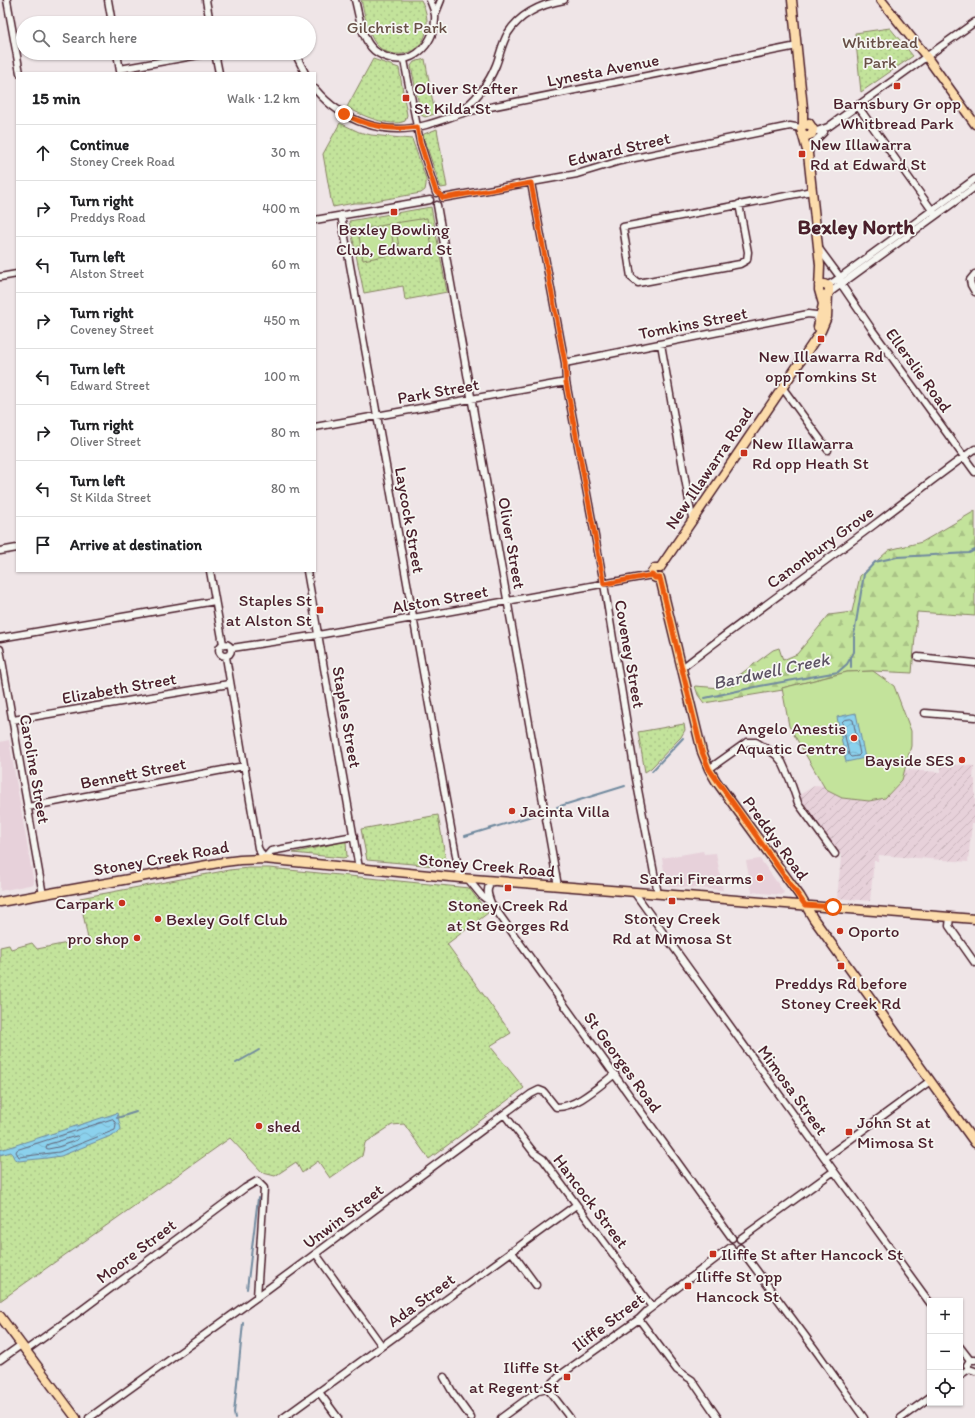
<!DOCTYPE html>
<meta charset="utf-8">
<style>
:root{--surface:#fff;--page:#f2f2f2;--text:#202124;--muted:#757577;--line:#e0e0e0}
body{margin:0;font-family:Itim,sans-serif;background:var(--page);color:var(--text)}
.controls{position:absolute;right:12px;bottom:12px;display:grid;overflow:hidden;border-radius:0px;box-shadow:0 1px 3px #0004}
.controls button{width:36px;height:36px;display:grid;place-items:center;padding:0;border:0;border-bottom:1px solid var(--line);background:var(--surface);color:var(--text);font:20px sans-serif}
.stop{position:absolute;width:12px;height:12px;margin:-9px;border:3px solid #ea580c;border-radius:50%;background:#fff}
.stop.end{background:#ea580c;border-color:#fff;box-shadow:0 1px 4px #0008}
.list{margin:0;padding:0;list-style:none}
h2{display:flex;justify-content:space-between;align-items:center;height:52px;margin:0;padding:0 16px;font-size:17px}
h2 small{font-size:13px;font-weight:400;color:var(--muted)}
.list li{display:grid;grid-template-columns:26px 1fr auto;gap:12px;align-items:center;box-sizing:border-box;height:56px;padding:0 16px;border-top:1px solid var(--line)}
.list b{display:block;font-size:15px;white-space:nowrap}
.list p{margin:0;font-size:13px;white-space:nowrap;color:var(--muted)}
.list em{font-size:13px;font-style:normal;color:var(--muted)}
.icon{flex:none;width:22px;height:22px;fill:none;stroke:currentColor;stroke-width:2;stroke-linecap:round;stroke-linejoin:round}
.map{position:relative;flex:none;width:975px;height:1418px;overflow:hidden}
.search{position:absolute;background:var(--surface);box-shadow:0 1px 3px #0004;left:16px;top:16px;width:300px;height:44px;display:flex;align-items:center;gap:10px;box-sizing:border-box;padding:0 14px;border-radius:22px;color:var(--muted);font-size:15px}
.panel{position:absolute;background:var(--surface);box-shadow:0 1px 3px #0004;left:16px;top:72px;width:300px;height:500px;border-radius:0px}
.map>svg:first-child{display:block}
</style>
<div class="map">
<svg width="975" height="1418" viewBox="0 0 975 1418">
<defs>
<pattern id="industrial-furrows" width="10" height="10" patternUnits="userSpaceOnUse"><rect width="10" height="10" fill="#e7d1da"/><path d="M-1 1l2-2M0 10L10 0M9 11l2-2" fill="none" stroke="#c8b3bb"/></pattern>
<pattern id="grass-dots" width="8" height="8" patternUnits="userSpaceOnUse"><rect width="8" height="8" fill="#c3e39b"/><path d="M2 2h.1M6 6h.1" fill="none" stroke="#a9c286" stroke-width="1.8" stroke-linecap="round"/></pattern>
<pattern id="forest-firs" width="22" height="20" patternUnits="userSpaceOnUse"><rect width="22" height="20" fill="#c3e39b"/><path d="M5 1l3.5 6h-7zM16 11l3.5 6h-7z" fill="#a9c286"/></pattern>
<pattern id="water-waves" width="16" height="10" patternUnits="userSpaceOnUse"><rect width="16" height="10" fill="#8bd1ed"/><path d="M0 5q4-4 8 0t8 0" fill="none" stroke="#79b3cb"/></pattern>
</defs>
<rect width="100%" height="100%" fill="#efe5e7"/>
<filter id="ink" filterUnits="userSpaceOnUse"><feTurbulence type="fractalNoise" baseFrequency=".025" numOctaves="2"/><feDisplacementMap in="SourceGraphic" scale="8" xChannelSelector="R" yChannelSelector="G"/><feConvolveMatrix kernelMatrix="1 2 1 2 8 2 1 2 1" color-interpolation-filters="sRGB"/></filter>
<g filter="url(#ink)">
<path fill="#e7d1da" d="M9,740L34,884L0,891V742Z
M703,851L704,854L716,853L723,890L669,886L666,884L662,858Z
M760,859L784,892L782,895L752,892L746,861Z"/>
<path fill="url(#industrial-furrows)" d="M941,764L974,766L973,779H975V823H972L968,862L879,855L878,861H874L870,901L837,898L841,858L842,855L838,853L798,796L816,785L824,786L826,790L842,798L869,801L885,798L902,780L905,770L941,772Z"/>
<path fill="url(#grass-dots)" stroke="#868163" d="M361,0H421C427,11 429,24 425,36C417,57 389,60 376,44C367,33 365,14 361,0Z
M890,28L913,56L861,92L855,33Z
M373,59L399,68L407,115L405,121C390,128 360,115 347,107Z
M425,59L435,114L425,117L421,115L411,66L414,62Z
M340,123L359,132L371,135L412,139L426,179V185L425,190L421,193L363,203H354L333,207L331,200L323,154Z
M437,129L447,187L441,188L423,136L424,134Z
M431,207L447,292L405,300L403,286L364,293L349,221Z
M684,724L685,730L681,737L651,768L645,772L638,732Z
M438,815L447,867L367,860L361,829Z
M346,841L347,857L343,858L293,853Z
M249,868H269L469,888L488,913L447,944L511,1033L490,1046L524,1088L429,1159L404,1124L392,1125L365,1143L362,1156L330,1178L318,1161L302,1173L296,1162L275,1176L263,1173L230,1138L0,1301V947L9,945L11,949L32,943L37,949L88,939L80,898L229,870Z"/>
<path fill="url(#forest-firs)" stroke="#868163" d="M975,511V616L917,612L912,673L873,671L847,672L782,688L783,690L704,703L698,695L695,686L722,688L773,650L779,648L783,660L797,654L829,615L852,612L860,576L889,550L922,542Z"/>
<path fill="#c3e39b" stroke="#868163" d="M427,218L432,248L400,253L395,223Z
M390,224L395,254L363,260L358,230Z
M873,671L894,686L911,731V746L902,780L885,798L869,801L842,798L826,790L789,726L782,688L847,672Z"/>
<path fill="url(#water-waves)" stroke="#718a9f" d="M856,713L865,758L846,762L837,717Z
M117,1113L121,1129L118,1133L61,1156L47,1158L19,1161L14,1158L11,1152L0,1155V1150Z"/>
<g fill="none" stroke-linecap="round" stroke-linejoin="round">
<path stroke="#646679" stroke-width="1" d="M851,719L853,720L860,754L858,756L851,757L849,755L842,722L844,720Z
M113,1119L116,1124L115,1130L59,1152L19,1157L16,1152L17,1150Z
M77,1136L79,1137L77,1140L58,1147L48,1149L46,1148L47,1145Z"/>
<path stroke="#718a9f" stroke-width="2" d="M851,667V657
M705,698L760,686L838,672L847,664L854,652V635L864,574L875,562L897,557L969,553L975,550
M652,771L683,738
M557,807L625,786
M465,836L535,815
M236,1063L259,1050
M117,1118L136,1112
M247,1289L258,1198
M235,1418L234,1413L243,1323"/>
<defs>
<path id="minor" d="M7,0L20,73
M108,0L112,23
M206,0L210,23
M355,0C359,15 361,35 371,47C375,52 383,56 389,58C415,66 437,40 435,15C434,9 432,5 430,0
M435,15L441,0
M117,53L120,71
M215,53L219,73
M295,53L305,73
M404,60L420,142L436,193
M120,69L210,53
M315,89C342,121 384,137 426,125C441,121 455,115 470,111L797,46
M857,105L934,213
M458,112C475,102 489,83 496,65C500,55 502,43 508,33C520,14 542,4 564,0
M813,130L817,131L828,127L975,22
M808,154L812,144L824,132
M531,183L565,363L566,382L604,584L636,779L658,894
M443,198L577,174L620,161L790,126L801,128
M739,204L748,252L747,260L740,264L638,283L631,277L623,227L812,191
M437,205L558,886
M341,215L460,878
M315,220L430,200
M820,250L840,277L841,284L873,331L975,472
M975,274L970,280L971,285L975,292
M0,277L17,274
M828,285L835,281L975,179
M829,293L975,187
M661,344L692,518
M565,363L808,314L816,315L819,322
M782,387L828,450
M315,427L566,382
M0,551L17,548
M210,571L223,644
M307,571L359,868
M0,638L215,601
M219 650a6 6 0 1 1 12 0a6 6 0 1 1-12 0Z
M232,648L318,635L652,575
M0,649L43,895
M226,657L258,848L264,859L271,851L354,836
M918,657L975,663
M682,668C745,619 811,572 875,524C908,499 941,473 975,449
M925,713L975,717
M13,720L229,684
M709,769L747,742H756L766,748L776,755L782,762L790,780L798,803L835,854
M28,807L244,766
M468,879L482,896L491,903
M496,881L490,883C486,891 488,895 491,903L732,1238
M634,892L834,1171L930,1303
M950,917L949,926L975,963
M504,1114L534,1153L543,1159L652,1307
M825,1158L930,1081
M740,1239L834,1171
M740,1248L814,1348L864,1418
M511,1251L536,1285
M316,1254L382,1346
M639,1319L677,1370L692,1380L718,1418
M960,1347L970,1360
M25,1351L83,1309L245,1188L257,1181L264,1188L257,1297
M0,1360L21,1345
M975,1360H970L967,1365L969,1369L975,1371
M960,1375L969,1369
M444,1377L453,1393L471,1418
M547,1388L570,1418
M319,1392L338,1418
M89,1418L257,1297L531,1094L539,1090L544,1092L556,1107C576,1108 599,1086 615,1074
M283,1418L576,1205
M501,1418L539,1390L547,1388L563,1373L639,1319L647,1311L731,1247
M901,1418L930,1397"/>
<path id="major" d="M792,0L803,108V125
M881,0L926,56L975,124
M812,127L809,125L804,124L801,129L808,154L820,265L819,290L823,304L818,327
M802,133L807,136L812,134L813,129L809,123
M819,286L824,284L829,286V293L824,295
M660,568L821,331L827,317L828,294
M660,578L702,752L709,769L716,781L800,896L813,918L975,1143
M660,578C655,579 652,577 652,572L655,568H660
M0,902L224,862L240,860L264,859L460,878L975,919
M0,1316L76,1418"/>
</defs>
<use href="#minor" stroke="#4a1f2b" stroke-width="9"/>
<use href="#major" stroke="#4a1f2b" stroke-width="11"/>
<use href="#minor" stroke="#f6f6f2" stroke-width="6"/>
<use href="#major" stroke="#fcdcac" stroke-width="8"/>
</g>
</g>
<g fill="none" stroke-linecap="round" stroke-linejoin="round" filter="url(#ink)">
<path stroke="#ea580c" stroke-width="5" d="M344,114C368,127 391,131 417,127L420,142L436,192L440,194L443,198L531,183L565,363L566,382L604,584L652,575L655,578H660L702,752L709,769L805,905L833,907"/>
</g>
<g fill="#c8321e" stroke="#f6f6f2" stroke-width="1.5">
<rect x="893" y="82" width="8" height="8" rx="2"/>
<rect x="402" y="94" width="8" height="8" rx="2"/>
<rect x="798" y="150" width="8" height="8" rx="2"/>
<rect x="390" y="208" width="8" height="8" rx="2"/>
<rect x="817" y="335" width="8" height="8" rx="2"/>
<rect x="740" y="449" width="8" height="8" rx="2"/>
<rect x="316" y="606" width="8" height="8" rx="2"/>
<circle cx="854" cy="738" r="4"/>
<circle cx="962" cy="760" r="4"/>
<circle cx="512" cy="811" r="4"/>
<circle cx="760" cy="878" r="4"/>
<rect x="504" y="884" width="8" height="8" rx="2"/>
<rect x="668" y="897" width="8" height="8" rx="2"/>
<circle cx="122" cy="903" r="4"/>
<circle cx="158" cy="919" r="4"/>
<circle cx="840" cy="931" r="4"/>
<circle cx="137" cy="938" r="4"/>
<rect x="837" y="962" width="8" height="8" rx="2"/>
<circle cx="259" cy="1126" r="4"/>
<rect x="845" y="1128" width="8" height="8" rx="2"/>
<rect x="709" y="1250" width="8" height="8" rx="2"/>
<rect x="684" y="1282" width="8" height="8" rx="2"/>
<rect x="563" y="1373" width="8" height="8" rx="2"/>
</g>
<g text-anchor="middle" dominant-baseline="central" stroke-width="3.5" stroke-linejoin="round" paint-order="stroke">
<g font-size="17" fill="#685047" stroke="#f6f6f2">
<text x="397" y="27">Gilchrist Park</text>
<text x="880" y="42">Whitbread<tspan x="880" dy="20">Park</tspan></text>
</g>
<g font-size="17" fill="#4a1f2b" stroke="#f6f6f2">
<text transform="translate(603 70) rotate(-11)">Lynesta Avenue</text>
<text transform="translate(619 149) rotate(-13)">Edward Street</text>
<text transform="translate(693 323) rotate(-11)">Tomkins Street</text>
<text transform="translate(919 370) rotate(54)">Ellerslie Road</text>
<text transform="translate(438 391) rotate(-10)">Park Street</text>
<text transform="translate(709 468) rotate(-56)">New Illawarra Road</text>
<text transform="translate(410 520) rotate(80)">Laycock Street</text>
<text transform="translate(512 543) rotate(80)">Oliver Street</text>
<text transform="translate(820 547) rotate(-36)">Canonbury Grove</text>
<text transform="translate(440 599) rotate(-10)">Alston Street</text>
<text transform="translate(630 654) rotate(80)">Coveney Street</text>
<text transform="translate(119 688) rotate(-10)">Elizabeth Street</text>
<text transform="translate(347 717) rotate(80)">Staples Street</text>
<text transform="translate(35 769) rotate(80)">Caroline Street</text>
<text transform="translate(133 773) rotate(-11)">Bennett Street</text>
<text transform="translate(776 838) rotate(54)">Preddys Road</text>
<text transform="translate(161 858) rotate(-10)">Stoney Creek Road</text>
<text transform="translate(487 865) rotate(5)">Stoney Creek Road</text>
<text transform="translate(623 1062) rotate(54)">St Georges Road</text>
<text transform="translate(793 1090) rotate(54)">Mimosa Street</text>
<text transform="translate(591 1201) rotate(53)">Hancock Street</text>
<text transform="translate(343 1216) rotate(-37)">Unwin Street</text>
<text transform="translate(136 1251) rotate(-37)">Moore Street</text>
<text transform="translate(421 1300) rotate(-36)">Ada Street</text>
<text transform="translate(608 1322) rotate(-37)">Iliffe Street</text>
</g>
<g font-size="17" fill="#4a1f2b" stroke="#f6f6f2" text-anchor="start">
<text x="414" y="88">Oliver St after<tspan x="414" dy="20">St Kilda St</tspan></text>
<text x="897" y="103" text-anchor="middle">Barnsbury Gr opp<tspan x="897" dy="20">Whitbread Park</tspan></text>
<text x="810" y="144">New Illawarra<tspan x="810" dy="20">Rd at Edward St</tspan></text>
<text x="394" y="229" text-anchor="middle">Bexley Bowling<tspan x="394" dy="20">Club, Edward St</tspan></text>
<text x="821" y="356" text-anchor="middle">New Illawarra Rd<tspan x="821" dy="20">opp Tomkins St</tspan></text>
<text x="752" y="443">New Illawarra<tspan x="752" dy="20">Rd opp Heath St</tspan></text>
<text x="312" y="600" text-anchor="end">Staples St<tspan x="312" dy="20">at Alston St</tspan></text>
<text x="846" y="728" text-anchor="end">Angelo Anestis<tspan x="846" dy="20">Aquatic Centre</tspan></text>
<text x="954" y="760" text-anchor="end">Bayside SES</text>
<text x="520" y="811">Jacinta Villa</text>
<text x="752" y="878" text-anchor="end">Safari Firearms</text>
<text x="114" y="903" text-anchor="end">Carpark</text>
<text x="508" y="905" text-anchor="middle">Stoney Creek Rd<tspan x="508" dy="20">at St Georges Rd</tspan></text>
<text x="672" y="918" text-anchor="middle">Stoney Creek<tspan x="672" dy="20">Rd at Mimosa St</tspan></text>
<text x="166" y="919">Bexley Golf Club</text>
<text x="848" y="931">Oporto</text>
<text x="129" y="938" text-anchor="end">pro shop</text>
<text x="841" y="983" text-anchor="middle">Preddys Rd before<tspan x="841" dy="20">Stoney Creek Rd</tspan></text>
<text x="857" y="1122">John St at<tspan x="857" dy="20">Mimosa St</tspan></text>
<text x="267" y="1126">shed</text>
<text x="721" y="1254">Iliffe St after Hancock St</text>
<text x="696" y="1276">Iliffe St opp<tspan x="696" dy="20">Hancock St</tspan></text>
<text x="559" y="1367" text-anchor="end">Iliffe St<tspan x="559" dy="20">at Regent St</tspan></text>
</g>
<g font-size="18" font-style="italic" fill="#5e5465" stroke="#f6f6f2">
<text transform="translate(771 671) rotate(-12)">Bardwell Creek</text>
</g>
<g font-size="21" font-weight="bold" fill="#4a1f2b" stroke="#f6f6f2">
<text x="856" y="226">Bexley North</text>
</g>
</g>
</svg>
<div class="controls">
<button>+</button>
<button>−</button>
<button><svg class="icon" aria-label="locate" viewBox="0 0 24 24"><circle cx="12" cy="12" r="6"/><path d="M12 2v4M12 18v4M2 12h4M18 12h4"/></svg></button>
</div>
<div class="stop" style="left:833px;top:907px"></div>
<div class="stop end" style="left:344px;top:114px"></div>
<div class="search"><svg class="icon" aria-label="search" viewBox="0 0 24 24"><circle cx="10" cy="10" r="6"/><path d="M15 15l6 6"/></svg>Search here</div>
<section class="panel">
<h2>15 min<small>Walk · 1.2 km</small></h2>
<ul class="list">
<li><svg class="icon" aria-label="ahead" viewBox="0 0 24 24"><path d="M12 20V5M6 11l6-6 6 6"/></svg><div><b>Continue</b><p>Stoney Creek Road</p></div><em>30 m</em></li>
<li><svg class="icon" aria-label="right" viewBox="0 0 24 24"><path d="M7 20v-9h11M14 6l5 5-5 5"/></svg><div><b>Turn right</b><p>Preddys Road</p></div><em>400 m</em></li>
<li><svg class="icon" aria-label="left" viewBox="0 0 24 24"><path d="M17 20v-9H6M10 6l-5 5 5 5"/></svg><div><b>Turn left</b><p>Alston Street</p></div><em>60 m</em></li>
<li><svg class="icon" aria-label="right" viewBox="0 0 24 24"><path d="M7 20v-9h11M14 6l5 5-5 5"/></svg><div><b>Turn right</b><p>Coveney Street</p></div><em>450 m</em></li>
<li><svg class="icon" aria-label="left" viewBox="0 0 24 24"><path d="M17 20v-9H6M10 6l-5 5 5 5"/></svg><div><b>Turn left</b><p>Edward Street</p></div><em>100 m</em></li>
<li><svg class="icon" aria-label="right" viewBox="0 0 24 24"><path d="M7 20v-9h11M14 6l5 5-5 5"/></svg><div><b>Turn right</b><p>Oliver Street</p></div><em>80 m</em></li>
<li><svg class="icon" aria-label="left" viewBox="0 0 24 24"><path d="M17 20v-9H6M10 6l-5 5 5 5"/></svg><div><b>Turn left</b><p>St Kilda Street</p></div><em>80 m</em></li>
<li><svg class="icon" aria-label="arrive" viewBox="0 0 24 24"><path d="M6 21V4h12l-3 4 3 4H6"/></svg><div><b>Arrive at destination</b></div></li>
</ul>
</section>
</div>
